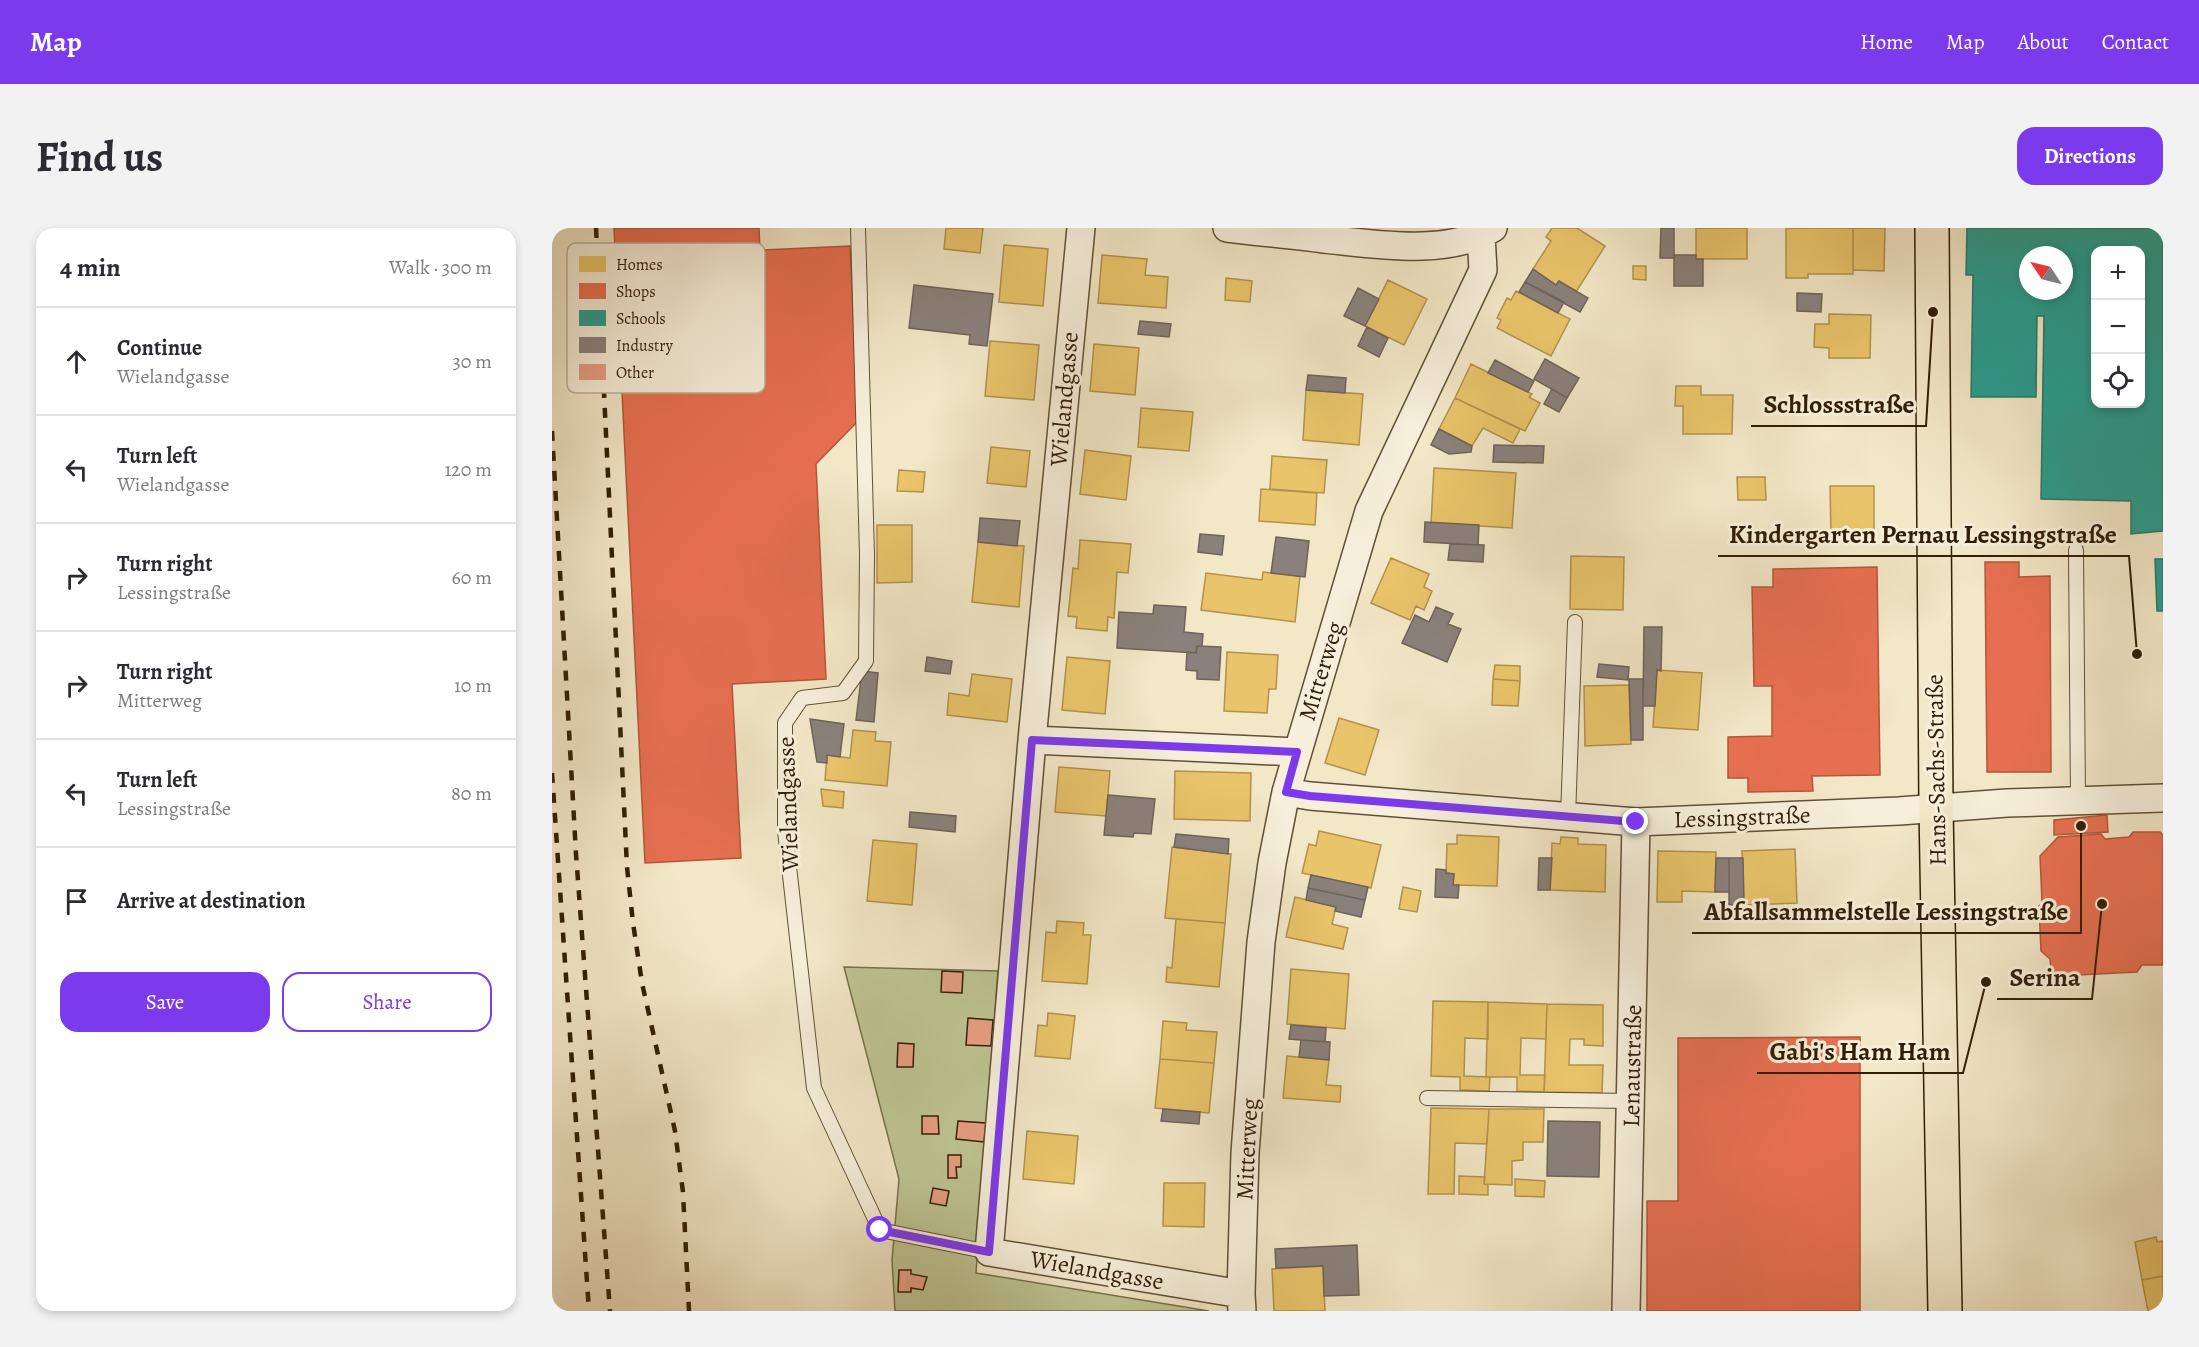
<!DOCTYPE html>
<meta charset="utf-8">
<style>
:root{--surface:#fff;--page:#f2f2f3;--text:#2b2b33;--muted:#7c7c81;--line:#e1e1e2;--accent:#7c3aed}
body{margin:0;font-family:Alegreya,serif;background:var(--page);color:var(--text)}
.controls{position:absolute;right:18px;top:18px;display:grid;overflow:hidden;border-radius:12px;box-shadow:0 3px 9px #0003}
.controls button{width:54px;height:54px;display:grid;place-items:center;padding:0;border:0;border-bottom:2px solid var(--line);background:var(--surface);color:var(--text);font:30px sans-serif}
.compass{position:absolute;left:1467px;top:18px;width:54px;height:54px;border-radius:50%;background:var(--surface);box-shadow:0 3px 9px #0003;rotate:305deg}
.stop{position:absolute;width:18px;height:18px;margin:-14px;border:4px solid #7c3aed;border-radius:50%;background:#fff}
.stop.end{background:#7c3aed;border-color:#fff;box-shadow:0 2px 6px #0008}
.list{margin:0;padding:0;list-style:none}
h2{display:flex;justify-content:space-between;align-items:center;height:78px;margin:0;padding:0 24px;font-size:26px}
h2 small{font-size:20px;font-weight:400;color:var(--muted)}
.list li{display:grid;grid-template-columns:39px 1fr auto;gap:18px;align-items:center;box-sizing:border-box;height:108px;padding:0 24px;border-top:2px solid var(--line)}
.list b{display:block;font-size:22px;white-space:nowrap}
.list p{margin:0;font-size:20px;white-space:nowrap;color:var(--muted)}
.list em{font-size:20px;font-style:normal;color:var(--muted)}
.actions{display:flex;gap:12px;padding:18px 24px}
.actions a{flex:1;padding:14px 0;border:2px solid var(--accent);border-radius:18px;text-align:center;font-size:21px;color:var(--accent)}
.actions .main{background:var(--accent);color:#fff}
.icon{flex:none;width:33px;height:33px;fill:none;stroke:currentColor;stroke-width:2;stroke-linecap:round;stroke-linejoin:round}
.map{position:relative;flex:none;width:1611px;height:1083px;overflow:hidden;border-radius:18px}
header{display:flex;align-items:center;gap:36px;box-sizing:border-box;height:84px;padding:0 30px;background:var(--accent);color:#fff}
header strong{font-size:28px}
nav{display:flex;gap:33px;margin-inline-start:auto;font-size:21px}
.intro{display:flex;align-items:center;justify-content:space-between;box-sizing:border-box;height:144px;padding:0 36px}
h1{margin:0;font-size:42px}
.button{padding:15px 27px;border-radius:18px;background:var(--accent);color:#fff;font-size:21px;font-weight:700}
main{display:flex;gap:36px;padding:0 36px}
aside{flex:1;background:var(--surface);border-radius:18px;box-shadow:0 3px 9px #0003}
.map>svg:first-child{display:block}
</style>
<header>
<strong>Map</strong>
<nav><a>Home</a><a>Map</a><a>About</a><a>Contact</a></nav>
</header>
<div class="intro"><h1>Find us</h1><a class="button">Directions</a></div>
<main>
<aside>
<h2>4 min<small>Walk · 300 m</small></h2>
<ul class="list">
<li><svg class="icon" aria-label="ahead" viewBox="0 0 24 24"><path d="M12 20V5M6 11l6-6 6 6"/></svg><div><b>Continue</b><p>Wielandgasse</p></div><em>30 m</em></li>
<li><svg class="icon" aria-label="left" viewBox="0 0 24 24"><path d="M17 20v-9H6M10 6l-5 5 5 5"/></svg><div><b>Turn left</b><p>Wielandgasse</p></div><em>120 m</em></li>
<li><svg class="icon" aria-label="right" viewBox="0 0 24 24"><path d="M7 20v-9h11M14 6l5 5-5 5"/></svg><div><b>Turn right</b><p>Lessingstraße</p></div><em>60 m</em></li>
<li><svg class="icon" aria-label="right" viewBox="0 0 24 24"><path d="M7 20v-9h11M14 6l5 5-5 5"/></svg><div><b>Turn right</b><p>Mitterweg</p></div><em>10 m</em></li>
<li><svg class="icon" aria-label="left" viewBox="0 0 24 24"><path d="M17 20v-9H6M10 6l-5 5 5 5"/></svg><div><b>Turn left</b><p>Lessingstraße</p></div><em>80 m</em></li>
<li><svg class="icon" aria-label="arrive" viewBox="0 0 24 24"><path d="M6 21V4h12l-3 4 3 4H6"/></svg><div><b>Arrive at destination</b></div></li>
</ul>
<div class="actions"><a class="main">Save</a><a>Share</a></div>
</aside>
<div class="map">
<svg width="1611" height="1083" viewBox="0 0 1611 1083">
<rect width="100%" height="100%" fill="#f2e7c7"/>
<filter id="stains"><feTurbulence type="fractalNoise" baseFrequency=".00333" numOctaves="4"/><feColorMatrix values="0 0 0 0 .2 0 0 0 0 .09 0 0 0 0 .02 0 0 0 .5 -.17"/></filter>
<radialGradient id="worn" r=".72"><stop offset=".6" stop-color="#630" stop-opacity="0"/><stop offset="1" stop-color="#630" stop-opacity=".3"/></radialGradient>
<path fill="#bec493" stroke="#78714c" stroke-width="1.5" d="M292,739L446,743L424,1045L657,1083H343L340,1032L347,951Z"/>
<path fill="#e9c46a" stroke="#b2924c" stroke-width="1.5" d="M394,0H431L428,25L392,21Z
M1000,0H1025L1053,18L1024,64L1007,53L1004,57L981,41L999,13L994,9Z
M1144,0H1195V31H1144Z
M1234,0H1301V46H1256V50H1234Z
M1301,0H1333L1332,43L1301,42Z
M452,17L496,21L491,78L447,74Z
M550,27L595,31L593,47L616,49L614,80L546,75Z
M1081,38H1094V52L1081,51Z
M674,50L700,53L698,74L673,72Z
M836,52L875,71L852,117L813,98Z
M964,63L1018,91L999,128L945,100L949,92L945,90L955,70L959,72Z
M1277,86L1319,87L1318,130H1277V120L1262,119L1263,96H1277Z
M438,113L487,117L482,172L433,168Z
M542,116L587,120L583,167L538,163Z
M919,136L980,166L977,169L988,175L973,203L903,170Z
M1124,158H1149V167H1181L1180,206H1131V178H1123Z
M754,162L811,166L807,217L751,212Z
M903,170L968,201L961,215L931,200L920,218L887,201Z
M589,180L641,184L637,223L586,219Z
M439,219L478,223L474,259L435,255Z
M533,222L579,228L574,272L528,266Z
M720,228L775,232L772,265L718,261Z
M882,240L964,245L960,300L879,295Z
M347,242L373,244L371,264L345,263Z
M1185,249H1213L1214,272H1186Z
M1278,258H1322V309H1279Z
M709,261L765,265L763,297L707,293Z
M325,297H360V354L325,355Z
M528,312L579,316L576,345L565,344L562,390L556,389L555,403L524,400L525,389L516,388L521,340L526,341Z
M426,314L472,318L467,379L420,374Z
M1019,328L1072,329L1071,382L1018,381Z
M839,330L877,346L872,359L880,363L872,382L864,378L858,392L819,375Z
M711,344L748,348L743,394L649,382L654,345L710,352Z
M675,424L726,427L724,461H717L715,485L672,483Z
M515,429L558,433L553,486L510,482Z
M943,437L968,438V453L941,451Z
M1105,442L1150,445L1146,502L1101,499Z
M420,446L460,451L455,494L395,487L397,465L417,468Z
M941,451L968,453L966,478L940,477Z
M1077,457L1079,516L1033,518L1032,458Z
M787,490L827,502L813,547L773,535Z
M301,502L324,504L323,513L339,514L335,558L273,552L275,527L298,530Z
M507,539L558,543L554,588L503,584Z
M623,543L699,545L698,593L622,591Z
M269,561L292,564L291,580L271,578Z
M767,603L829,617L819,660L750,645L757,616L764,618Z
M905,607L947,609L945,658L901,657L902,646L894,645L895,616H905Z
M1009,609L1026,610V616L1054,617L1053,664L998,662L1000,615L1008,616Z
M321,612L365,616L360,677L315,673Z
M620,619L679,626L673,695L613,690Z
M1243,621L1245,675L1192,677L1190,623Z
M1106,623L1164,624L1163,664L1130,663V674H1105Z
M851,659L869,663L865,684L847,681Z
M743,669L784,679L780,696L796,700L791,721L734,709Z
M624,691L673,695L667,759L614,754L615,739L620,740Z
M505,693L532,695L531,707H539L535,756L490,753L494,704L504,705Z
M739,741L797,746L793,801L735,796Z
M881,773L936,774V811L913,810L912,848L938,849L937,863L908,862V849L879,848Z
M936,774L995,776L994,811L969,810L968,847H993L992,864L965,863V849H934Z
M995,776L1051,777V818L1032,817V811H1018L1017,837H1051L1050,865L992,864Z
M496,785L523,788L518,831L483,828L486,797L495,798Z
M611,793L635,795L634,802L665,804L662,835L608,831Z
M735,828L777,832L774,857L789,858L788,874L731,870Z
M608,831L662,835L657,885L603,880Z
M879,880L937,881L935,916L903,915L902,966H876Z
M937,881H992L991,914H971V932L960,933V957L932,956Z
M475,903L526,908L522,956L471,951Z
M907,948L933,949L932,956L936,957V967L907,966Z
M963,951L993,953L992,969L963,968Z
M612,955H653L652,999L611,998Z
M1604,1009L1605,1014L1611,1013V1048L1590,1052L1583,1014Z
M771,1038L773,1083H722L720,1041Z
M1611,1048V1083H1596L1590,1052Z"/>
<path fill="#e76f51" stroke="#b1573a" stroke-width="1.5" d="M62,0H207L208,22L298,18L306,193L264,236L274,451L180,456L189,630L93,635Z
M1433,334H1467V349L1498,348L1499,544H1435Z
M1325,339L1328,547L1260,548L1261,563L1196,564V550H1176V509L1220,508V458H1202L1200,359H1221V341Z
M1555,587L1556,604L1502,607V592Z
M1581,604H1608L1611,607V737H1590L1585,744L1506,748L1499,741L1498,731L1489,723L1487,678L1490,675L1488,628L1506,609L1549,606L1553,611L1577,609Z
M1308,809V1083H1095V973H1126V810Z"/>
<path fill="#2a9d8f" stroke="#2c7766" stroke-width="1.5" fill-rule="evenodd" d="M1415,0H1611V303L1579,306V273L1489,271L1492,88H1485L1484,169H1419L1421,47H1414ZM1544,22H1588V176H1544ZM1476,27H1512V63H1476Z
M1603,331H1611V383H1605Z"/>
<path fill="#8a817c" stroke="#706359" stroke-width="1.5" d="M1109,0H1122V30H1108Z
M1122,27H1144V31H1151V58H1122Z
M981,41L1004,57L1007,53L1036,70L1028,84L973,54Z
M973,54L1012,74L1006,85L967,64Z
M362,57L441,66L435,118L417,116L418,107L357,100Z
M806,60L827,71L813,98L792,88Z
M1245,65L1270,66L1269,84L1245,83Z
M588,93L619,96L617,109L586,106Z
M815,99L836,110L827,129L806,118Z
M993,131L1027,150L1015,170L982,151Z
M943,132L982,153L976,164L936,145Z
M756,147L794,150L793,165L754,162Z
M1000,161L1015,170L1007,184L992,176Z
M887,201L920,218L919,224L897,226L879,217Z
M942,217L992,218L991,235L941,234Z
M428,290L468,293L465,318L426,314Z
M873,294L927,297L926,317L872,314Z
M648,306L672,308L670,327L646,324Z
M724,309L757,313L753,349L719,345Z
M898,316L932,317L931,334L896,332Z
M602,377L634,379L632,404L651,406L650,418H645L644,425L565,420L567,384L601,386Z
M884,379L901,386L896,396L909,401L895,434L850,415L863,387L877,394Z
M1092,399H1110L1109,443L1105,442L1103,478H1091Z
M645,418L669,419L667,452L645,451V443L634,442L635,424L644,425Z
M375,429L400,433L398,446L373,443Z
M1047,436L1077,439L1076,452L1045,449Z
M310,443L326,445L322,494L304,492Z
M1077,451H1091V512H1079Z
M258,491L292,496L288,529L275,527V535L265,534Z
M556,567L603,571L599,606L582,605L581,609L552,607Z
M358,584L404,588L403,604L357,599Z
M624,606L677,611L676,626L622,619Z
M987,630H1000L998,662H986Z
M1164,630H1177V664H1163Z
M1177,630H1191L1192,677H1177Z
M884,641L894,642V645L902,646L901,657H907L906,670L883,669Z
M759,647L816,659L813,672L756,660Z
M756,660L813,672L809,689L783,683L784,679L754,672Z
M739,797L774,800L773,814L737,811Z
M749,812L778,814L777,832L747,829Z
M611,881L648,884L647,896L609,893Z
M996,893L1048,894L1047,949L995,948Z
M805,1017L807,1067L772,1068L771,1038L724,1040L723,1021Z"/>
<path fill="#e79e83" stroke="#321e06" stroke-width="1.5" d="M390,743L411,744L410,765L389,764Z
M416,790L441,792L439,818L414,817Z
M346,815L362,816L361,839H345Z
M370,888H386L387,906H370Z
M406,893L434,895L432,914L404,911Z
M396,927H409V939H404L405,950H396Z
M381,960L397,963L394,978L378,975Z
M347,1042H359V1046L375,1049L371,1062L359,1060V1064H346Z"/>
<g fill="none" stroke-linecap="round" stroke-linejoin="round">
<defs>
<path id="lane" d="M306,0L315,327L314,433L291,465L250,470L233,495V603L262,860L328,1002L437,1024
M1524,322L1526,573
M1016,589L1023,394
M875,870L1079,873"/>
<path id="street" d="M529,0L480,512L437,1024L689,1066
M675,0C708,4 740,7 772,11C824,16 895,29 941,0
M480,512L745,524
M734,564L758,568L1084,594L1347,583L1455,575L1611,570
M690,1083L689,1066L693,925L709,714L720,635L734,564L817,283L931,42L929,7
M1074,1083L1084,594"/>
<path id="primary" d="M1380,0L1384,580L1393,1083"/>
</defs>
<use href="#lane" stroke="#625036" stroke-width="16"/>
<use href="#street" stroke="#625036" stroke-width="30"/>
<use href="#primary" stroke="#321e06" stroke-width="36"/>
<use href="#lane" stroke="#f7efdb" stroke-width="14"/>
<use href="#street" stroke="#f7efdb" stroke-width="27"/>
<use href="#primary" stroke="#f2e7c7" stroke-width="33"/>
<path stroke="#321e06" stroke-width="4.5" stroke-dasharray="10 10" stroke-linecap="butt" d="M44,0L75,639L81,695L90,755L123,903L131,964L137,1083
M0,203L24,626L58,1083
M0,545L37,1083"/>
</g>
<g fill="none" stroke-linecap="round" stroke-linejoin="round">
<path stroke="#7c3aed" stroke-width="8" d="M328,1002L437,1024L480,512L745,524L734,564L758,568L1084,594"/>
</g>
<g text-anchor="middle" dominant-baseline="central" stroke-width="6" stroke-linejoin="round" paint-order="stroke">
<g font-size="24" fill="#321e06" stroke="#f7efdb">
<text transform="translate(512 171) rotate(-85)">Wielandgasse</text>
<text transform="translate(769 443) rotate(-73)">Mitterweg</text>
<text transform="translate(1384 542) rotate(-91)">Hans-Sachs-Straße</text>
<text transform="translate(236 576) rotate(-92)">Wielandgasse</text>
<text transform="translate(1190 589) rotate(-2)">Lessingstraße</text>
<text transform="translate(1080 838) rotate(-89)">Lenaustraße</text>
<text transform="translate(695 921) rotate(-87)">Mitterweg</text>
<text transform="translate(545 1042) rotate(10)">Wielandgasse</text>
</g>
</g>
<rect x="15" y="15" width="198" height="150" rx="9" fill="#f7efdb" stroke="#bcb09b" stroke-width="1.5"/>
<rect x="27" y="28" width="27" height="16" fill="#e9c46a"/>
<rect x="27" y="55" width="27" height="16" fill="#e76f51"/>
<rect x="27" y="82" width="27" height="16" fill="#2a9d8f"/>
<rect x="27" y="109" width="27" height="16" fill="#8a817c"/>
<rect x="27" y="136" width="27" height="16" fill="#e79e83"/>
<g font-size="16" fill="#321e06">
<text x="64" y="42">Homes</text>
<text x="64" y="69">Shops</text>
<text x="64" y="96">Schools</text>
<text x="64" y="123">Industry</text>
<text x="64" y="150">Other</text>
</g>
<path fill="none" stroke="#321e06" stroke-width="2" d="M1381 84L1374 198H1199M1585 426L1577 328H1166M1529 598L1529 705H1140M1550 676L1540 771H1445M1434 754L1411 845H1205"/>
<g fill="#321e06" stroke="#f7efdb" stroke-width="2">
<circle cx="1381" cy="84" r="6"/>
<circle cx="1585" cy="426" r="6"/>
<circle cx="1529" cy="598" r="6"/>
<circle cx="1550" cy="676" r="6"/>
<circle cx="1434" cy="754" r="6"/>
</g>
<g font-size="26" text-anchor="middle" font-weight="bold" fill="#321e06" stroke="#f7efdb" stroke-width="6" stroke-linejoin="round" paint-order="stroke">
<text x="1287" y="185">Schlossstraße</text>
<text x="1371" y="315">Kindergarten Pernau Lessingstraße</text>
<text x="1334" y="692">Abfallsammelstelle Lessingstraße</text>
<text x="1493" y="758">Serina</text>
<text x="1308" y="832">Gabi's Ham Ham</text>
</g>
<rect width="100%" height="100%" filter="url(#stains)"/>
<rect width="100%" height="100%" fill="url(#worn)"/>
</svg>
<div class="controls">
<button>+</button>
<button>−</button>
<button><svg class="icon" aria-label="locate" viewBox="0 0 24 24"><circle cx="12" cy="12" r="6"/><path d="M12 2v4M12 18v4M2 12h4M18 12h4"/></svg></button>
</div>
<svg class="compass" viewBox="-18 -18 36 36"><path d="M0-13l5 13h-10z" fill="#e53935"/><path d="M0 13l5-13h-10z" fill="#7c7c81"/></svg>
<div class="stop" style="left:328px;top:1002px"></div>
<div class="stop end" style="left:1084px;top:594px"></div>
</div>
</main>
